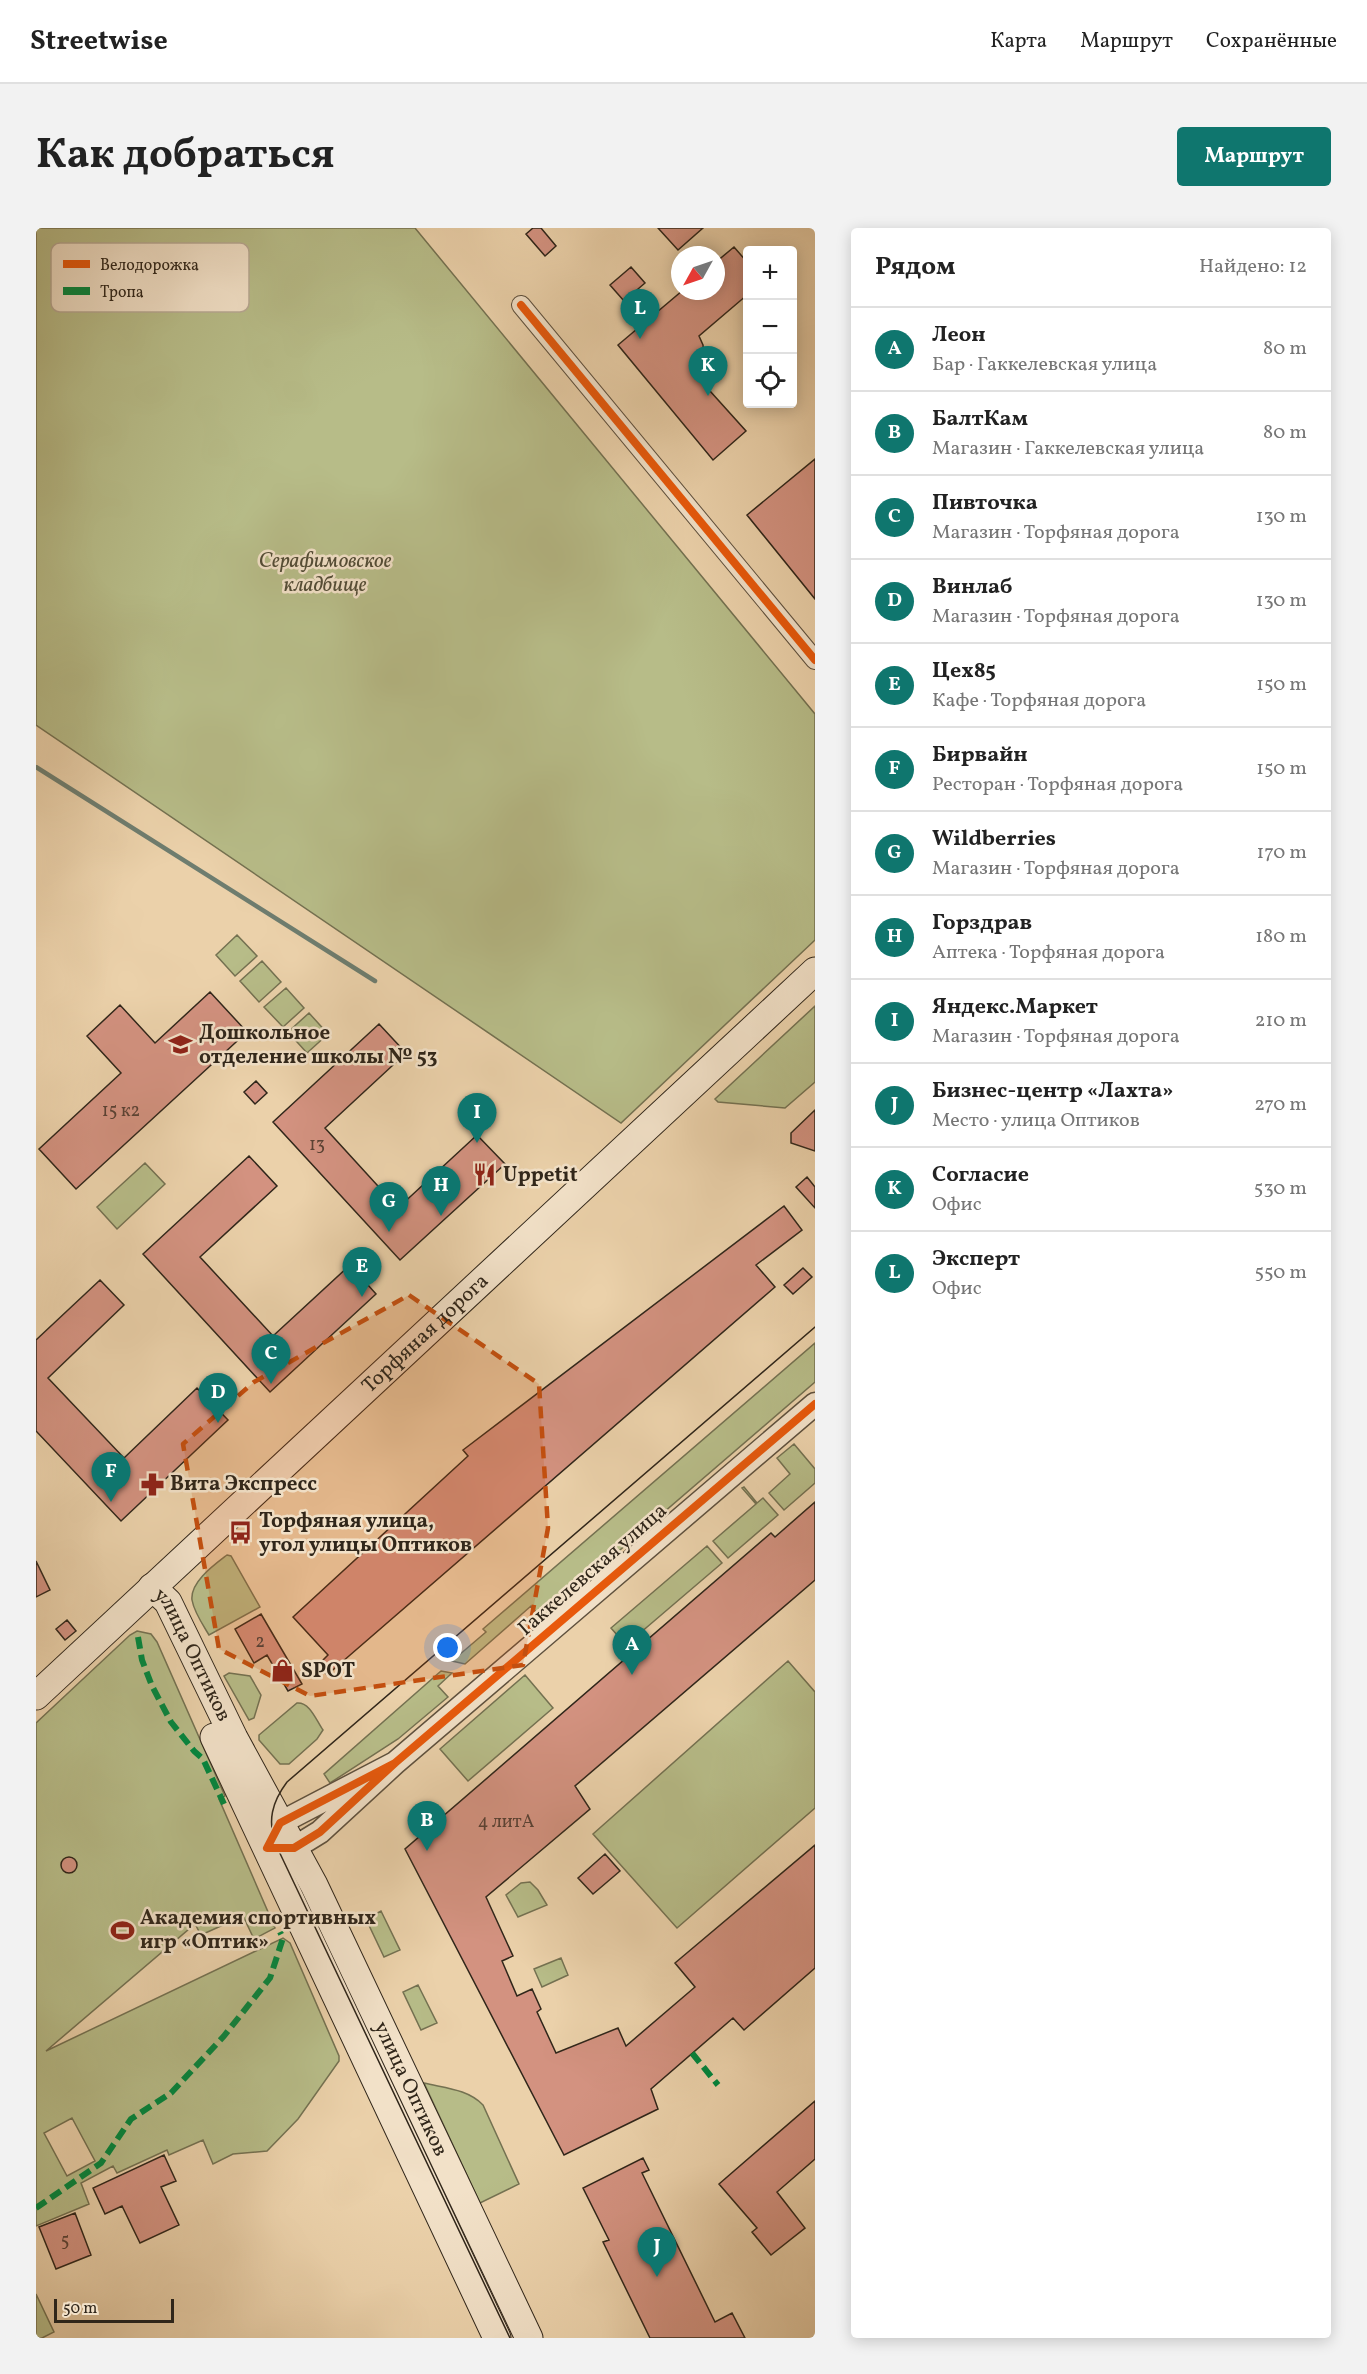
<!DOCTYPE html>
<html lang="ru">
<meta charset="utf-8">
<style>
:root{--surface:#fff;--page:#f2f2f2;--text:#222;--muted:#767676;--line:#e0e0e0;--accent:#0f766e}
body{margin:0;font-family:Vollkorn,serif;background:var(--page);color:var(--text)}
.controls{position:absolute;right:18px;top:18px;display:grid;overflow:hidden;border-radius:6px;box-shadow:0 3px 15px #0003}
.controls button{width:54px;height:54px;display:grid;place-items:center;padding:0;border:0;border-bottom:2px solid var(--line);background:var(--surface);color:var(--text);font:30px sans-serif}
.compass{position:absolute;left:635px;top:18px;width:54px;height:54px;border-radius:50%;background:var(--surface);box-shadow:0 3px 15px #0003;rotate:230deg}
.scale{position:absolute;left:18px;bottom:15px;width:120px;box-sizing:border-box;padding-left:6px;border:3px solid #30261a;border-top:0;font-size:16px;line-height:21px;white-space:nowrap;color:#30261a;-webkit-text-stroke:4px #f2e1c8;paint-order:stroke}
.you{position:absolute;left:412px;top:1420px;width:21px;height:21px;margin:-15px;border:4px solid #fff;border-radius:50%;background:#1a73e8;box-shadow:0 0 0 9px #1a73e833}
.badge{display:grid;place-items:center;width:39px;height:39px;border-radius:50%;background:var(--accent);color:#fff;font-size:20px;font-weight:700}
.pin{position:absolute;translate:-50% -50px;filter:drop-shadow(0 2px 3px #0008)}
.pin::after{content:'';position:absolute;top:32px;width:21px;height:18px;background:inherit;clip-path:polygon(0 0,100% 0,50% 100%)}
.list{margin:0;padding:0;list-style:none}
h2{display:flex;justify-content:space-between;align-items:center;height:78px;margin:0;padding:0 24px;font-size:26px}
h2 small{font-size:20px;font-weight:400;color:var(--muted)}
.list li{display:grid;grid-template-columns:39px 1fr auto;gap:18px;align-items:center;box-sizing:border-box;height:84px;padding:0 24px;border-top:2px solid var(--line)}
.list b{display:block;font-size:22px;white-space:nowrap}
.list p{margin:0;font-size:20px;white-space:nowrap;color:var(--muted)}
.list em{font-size:20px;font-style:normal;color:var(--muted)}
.icon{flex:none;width:33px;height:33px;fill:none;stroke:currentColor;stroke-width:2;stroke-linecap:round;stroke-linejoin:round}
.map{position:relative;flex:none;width:779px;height:2110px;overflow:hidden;border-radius:6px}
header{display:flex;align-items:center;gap:36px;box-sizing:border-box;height:84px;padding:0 30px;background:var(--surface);border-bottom:2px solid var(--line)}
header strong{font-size:28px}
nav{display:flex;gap:33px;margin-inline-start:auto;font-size:21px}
.intro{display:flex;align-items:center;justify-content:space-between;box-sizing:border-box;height:144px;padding:0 36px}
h1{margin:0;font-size:42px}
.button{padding:15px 27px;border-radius:6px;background:var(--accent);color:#fff;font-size:21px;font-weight:700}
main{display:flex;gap:36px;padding:0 36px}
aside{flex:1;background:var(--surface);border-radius:6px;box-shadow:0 3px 15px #0003}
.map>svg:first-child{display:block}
</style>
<header>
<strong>Streetwise</strong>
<nav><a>Карта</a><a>Маршрут</a><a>Сохранённые</a></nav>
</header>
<div class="intro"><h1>Как добраться</h1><a class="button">Маршрут</a></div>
<main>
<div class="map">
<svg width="779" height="2110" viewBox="0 0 779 2110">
<rect width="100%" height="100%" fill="#ebd1aa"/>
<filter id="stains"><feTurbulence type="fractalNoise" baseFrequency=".00333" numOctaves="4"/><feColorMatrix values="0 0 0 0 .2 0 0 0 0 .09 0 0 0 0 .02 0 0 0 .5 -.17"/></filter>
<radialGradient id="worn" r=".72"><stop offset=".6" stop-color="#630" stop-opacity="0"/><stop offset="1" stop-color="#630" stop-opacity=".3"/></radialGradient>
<path fill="#b7bc88" stroke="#747151" stroke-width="1.5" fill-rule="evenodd" d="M0,0H379L779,486V712L585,895L0,497Z
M201,707L221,728L199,748L180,727Z
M226,733L245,754L223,774L204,753Z
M250,760L268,780L247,799L228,779Z
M779,778V854L749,880L682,874L679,871Z
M273,785L292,806L271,825L252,804Z
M109,935L129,956L81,1001L61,979Z
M779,1115V1154L505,1390L495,1378L429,1436L416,1433L450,1404L447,1401Z
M758,1216L779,1241V1255L748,1282L733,1265L754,1246L741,1230Z
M708,1259L721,1275L727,1270L742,1287L692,1330L677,1313L720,1276L706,1260Z
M671,1318L686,1335L590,1417L575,1400Z
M191,1327L195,1328L224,1379L173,1407C167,1397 158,1384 156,1372C154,1354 178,1337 191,1327Z
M101,1403L115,1406L121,1414L189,1568L183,1571L239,1700L218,1711L207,1688L165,1707L159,1696L10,1823L247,1710L254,1715L303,1828V1833L262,1891L231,1923L197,1926L177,1936L167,1912L133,1927L131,1922L81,1945L77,1938L45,1955L53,1976L0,1998V1495L94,1407ZM36,1890L59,1933L31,1948L8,1905Z
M752,1433L779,1464V1580L641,1700L557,1606Z
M405,1443L416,1445L402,1458L412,1469L362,1511L294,1555L288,1546Z
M193,1445L214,1448L225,1467L218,1490L213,1492L188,1448Z
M489,1447L517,1480L432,1553L404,1521Z
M261,1475C274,1474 280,1492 287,1502L281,1511L253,1536H244L223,1512V1507Z
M494,1654L502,1662L511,1677L482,1689L470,1667L485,1655Z
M345,1683L364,1722L348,1729L330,1691Z
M525,1730L532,1747L506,1759L498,1741Z
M382,1757L401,1795L385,1802L367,1764Z
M388,1855C408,1860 432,1861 447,1877L483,1956L444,1975Z
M0,2066L18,2104L6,2110H0Z"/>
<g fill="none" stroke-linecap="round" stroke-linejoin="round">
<path stroke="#6e7d6f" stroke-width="4.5" d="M0,539L339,753"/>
</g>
<path fill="#d39280" stroke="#30261a" stroke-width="1.5" d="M497,0H505L520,18L509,28L490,6Z
M622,0H667L642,22Z
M698,19L711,34V67L663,108L667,117L668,128L664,136L656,143L710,203L677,232L582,117L646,63H680V34Z
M595,39L609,55L588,73L574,57Z
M779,231V371L711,287Z
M174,764L211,804L40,961L3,921L85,845L51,808L84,777L119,815Z
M343,796L370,825L289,900L362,980L441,907L469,936L364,1032L237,894Z
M220,853L231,865L219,876L208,864Z
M779,882V923L755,915V905Z
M213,928L241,958L164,1029L237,1108L314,1037L340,1066L234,1164L107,1026Z
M771,949L779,959V980L760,959Z
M748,978L766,1002L720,1037L739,1059L291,1447L282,1437L292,1427L257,1389L432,1228L427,1222Z
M767,1040L776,1049L757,1066L748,1057Z
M64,1052L88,1077L12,1150L88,1230L161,1160L192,1192L85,1293L0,1203V1112Z
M779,1274V1352L539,1558L554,1581L450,1669L477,1728L466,1733L481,1768L496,1761L505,1781L501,1784L520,1825L582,1800L590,1818L659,1759L639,1735L779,1617V1740L708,1802L697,1790L615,1861L622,1881L528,1927L369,1621L735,1305L739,1309Z
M0,1333L14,1362L0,1369Z
M225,1386L266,1456L252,1463L231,1427L218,1435L199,1401Z
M31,1392L40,1403L29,1412L20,1401Z
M569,1626L584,1643L557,1666L542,1650Z
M25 1637a8 8 0 1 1 16 0a8 8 0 1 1-16 0Z
M779,1873V1931L741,1964L769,2000L735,2027L716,2004L721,2000L683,1956Z
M128,1927L140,1953L125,1959L143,1997L104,2015L86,1978L69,1986L57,1960Z
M607,1930L613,1942L606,1945L679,2094L696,2085L709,2110H614L567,2014L573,2012L547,1960Z
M39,1985L55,2027L20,2041L3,1999Z"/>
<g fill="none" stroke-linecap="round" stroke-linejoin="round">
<defs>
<path id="minor" d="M485,77L779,432"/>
<path id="tertiary" d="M359,1535L244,1595L231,1620H258L284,1604L359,1535L779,1176"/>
<g id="secondary">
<path id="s1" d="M116,1359L132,1374L198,1510L278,1657L493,2110"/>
<path id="s2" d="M0,1468L779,743"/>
<path d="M178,1509L461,2110"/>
</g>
</defs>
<use href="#minor" stroke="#5f513e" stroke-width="20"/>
<use href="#tertiary" stroke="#5f513e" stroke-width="25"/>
<use href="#secondary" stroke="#30261a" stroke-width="29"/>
<use href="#minor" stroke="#f2e1c8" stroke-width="18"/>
<use href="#tertiary" stroke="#f2e1c8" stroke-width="22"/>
<use href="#secondary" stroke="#f2e1c8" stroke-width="27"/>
<path stroke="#30261a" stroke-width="1.5" d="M474,2110L240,1617C231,1593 236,1574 251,1554L779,1099"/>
<path stroke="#00873e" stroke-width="6" stroke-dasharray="12 6" stroke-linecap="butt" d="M102,1409L106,1432L116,1458L135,1494L158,1523L167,1531L188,1576
M656,1825L682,1857
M0,1980L65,1935L95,1891L135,1865L188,1808L234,1750L247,1710L244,1704"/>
<defs>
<path id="cycleway" d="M485,77L779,432
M359,1535L244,1595L231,1620H258L284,1604L359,1535L779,1176"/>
</defs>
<use href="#cycleway" stroke="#f2e1c8" stroke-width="11"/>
<use href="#cycleway" stroke="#e8590c" stroke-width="8"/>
</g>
<path fill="#c34f0f" fill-opacity="0.2" stroke="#c34f0f" stroke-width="4.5" stroke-dasharray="12 8" stroke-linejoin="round" d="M373,1067L503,1156L512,1300L487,1437L274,1468L183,1421L147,1216L218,1154Z"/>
<defs>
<symbol id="school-bare" viewBox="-9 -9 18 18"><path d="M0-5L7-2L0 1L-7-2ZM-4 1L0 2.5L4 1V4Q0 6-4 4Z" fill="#8f2418" stroke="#f2e1c8" stroke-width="2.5" paint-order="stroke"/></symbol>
<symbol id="restaurant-bare" viewBox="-9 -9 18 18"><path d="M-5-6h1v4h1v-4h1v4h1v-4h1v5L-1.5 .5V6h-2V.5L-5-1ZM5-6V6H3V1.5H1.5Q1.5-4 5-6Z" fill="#8f2418" stroke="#f2e1c8" stroke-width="2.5" paint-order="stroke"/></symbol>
<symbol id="pharmacy-bare" viewBox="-9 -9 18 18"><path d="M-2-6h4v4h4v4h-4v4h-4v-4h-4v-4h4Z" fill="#8f2418" stroke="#f2e1c8" stroke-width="2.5" paint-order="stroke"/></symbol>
<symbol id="bus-bare" viewBox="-9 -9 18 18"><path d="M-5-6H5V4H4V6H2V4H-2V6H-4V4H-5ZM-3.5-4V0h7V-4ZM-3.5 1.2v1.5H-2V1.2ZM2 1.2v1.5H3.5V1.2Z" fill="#8f2418" stroke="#f2e1c8" stroke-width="2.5" paint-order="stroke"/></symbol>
<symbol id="shop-bare" viewBox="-9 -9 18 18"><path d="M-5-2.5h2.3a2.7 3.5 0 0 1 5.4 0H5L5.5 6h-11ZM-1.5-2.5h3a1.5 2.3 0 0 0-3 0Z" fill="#8f2418" stroke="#f2e1c8" stroke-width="2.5" paint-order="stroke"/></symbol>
<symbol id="stadium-bare" viewBox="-9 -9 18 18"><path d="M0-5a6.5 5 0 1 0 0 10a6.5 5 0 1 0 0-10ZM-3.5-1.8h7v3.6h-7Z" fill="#8f2418" stroke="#f2e1c8" stroke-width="2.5" paint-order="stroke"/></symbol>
</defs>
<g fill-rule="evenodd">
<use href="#school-bare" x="128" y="800" width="33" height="33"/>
<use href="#restaurant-bare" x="432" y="930" width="33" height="33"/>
<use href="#pharmacy-bare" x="100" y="1240" width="33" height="33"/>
<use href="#bus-bare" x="188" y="1288" width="33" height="33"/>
<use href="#shop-bare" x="230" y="1426" width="33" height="33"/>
<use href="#stadium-bare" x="70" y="1686" width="33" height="33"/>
</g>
<g text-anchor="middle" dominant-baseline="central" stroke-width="5" stroke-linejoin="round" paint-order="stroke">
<g font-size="18" fill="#594134">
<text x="85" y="883">15 к2</text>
<text x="281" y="917">13</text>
<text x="224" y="1414">2</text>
<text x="470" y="1594">4 литА</text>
<text x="29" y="2013">5</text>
</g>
<g font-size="21" font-style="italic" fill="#524c36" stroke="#f2e1c8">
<text x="289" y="333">Серафимовское<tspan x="289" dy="24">кладбище</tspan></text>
</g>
<g font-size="21" font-weight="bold" fill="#30261a" stroke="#f2e1c8" text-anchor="start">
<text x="163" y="805">Дошкольное<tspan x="163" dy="24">отделение школы № 53</tspan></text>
<text x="467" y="947">Uppetit</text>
<text x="134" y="1256">Вита Экспресс</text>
<text x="223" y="1293">Торфяная улица,<tspan x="223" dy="24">угол улицы Оптиков</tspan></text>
<text x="265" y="1443">SPOT</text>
<text x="104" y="1690">Академия спортивных<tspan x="104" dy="24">игр «Оптик»</tspan></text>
</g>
<g font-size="21" fill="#30261a" stroke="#f2e1c8">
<text stroke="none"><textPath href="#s2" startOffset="532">Торфяная дорога</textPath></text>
<text transform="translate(557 1342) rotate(-41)">Гаккелевская улица</text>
<text stroke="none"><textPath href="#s1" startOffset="80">улица Оптиков</textPath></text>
<text stroke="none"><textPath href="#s1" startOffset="566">улица Оптиков</textPath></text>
</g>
</g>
<rect x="15" y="15" width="198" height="69" rx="9" fill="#f2e1c8" stroke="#b8a994" stroke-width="1.5"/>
<rect x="27" y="32" width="27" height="8" fill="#e8590c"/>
<rect x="27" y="59" width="27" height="8" fill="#00873e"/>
<g font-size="16" fill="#30261a">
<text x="64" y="42">Велодорожка</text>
<text x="64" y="69">Тропа</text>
</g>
<rect width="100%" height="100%" filter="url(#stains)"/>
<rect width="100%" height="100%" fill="url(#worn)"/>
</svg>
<div class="controls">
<button>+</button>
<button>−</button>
<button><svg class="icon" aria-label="locate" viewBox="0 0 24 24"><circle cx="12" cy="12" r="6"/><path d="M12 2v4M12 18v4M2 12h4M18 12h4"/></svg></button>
</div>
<svg class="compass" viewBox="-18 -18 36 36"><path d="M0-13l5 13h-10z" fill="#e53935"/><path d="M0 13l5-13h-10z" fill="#767676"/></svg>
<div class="scale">50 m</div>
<div class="you"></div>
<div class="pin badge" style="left:596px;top:1447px">A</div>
<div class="pin badge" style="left:391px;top:1623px">B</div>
<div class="pin badge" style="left:235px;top:1156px">C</div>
<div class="pin badge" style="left:182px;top:1195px">D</div>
<div class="pin badge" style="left:326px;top:1069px">E</div>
<div class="pin badge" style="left:75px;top:1274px">F</div>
<div class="pin badge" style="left:353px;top:1004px">G</div>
<div class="pin badge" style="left:405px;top:988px">H</div>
<div class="pin badge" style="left:441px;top:915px">I</div>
<div class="pin badge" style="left:621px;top:2049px">J</div>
<div class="pin badge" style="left:672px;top:168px">K</div>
<div class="pin badge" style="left:604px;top:111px">L</div>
</div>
<aside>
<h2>Рядом<small>Найдено: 12</small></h2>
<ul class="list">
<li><span class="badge">A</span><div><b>Леон</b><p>Бар · Гаккелевская улица</p></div><em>80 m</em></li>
<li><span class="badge">B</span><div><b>БалтКам</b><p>Магазин · Гаккелевская улица</p></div><em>80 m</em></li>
<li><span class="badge">C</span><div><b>Пивточка</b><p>Магазин · Торфяная дорога</p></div><em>130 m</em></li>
<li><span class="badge">D</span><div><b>Винлаб</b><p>Магазин · Торфяная дорога</p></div><em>130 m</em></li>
<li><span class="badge">E</span><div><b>Цех85</b><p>Кафе · Торфяная дорога</p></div><em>150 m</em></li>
<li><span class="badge">F</span><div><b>Бирвайн</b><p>Ресторан · Торфяная дорога</p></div><em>150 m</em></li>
<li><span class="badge">G</span><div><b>Wildberries</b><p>Магазин · Торфяная дорога</p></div><em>170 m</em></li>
<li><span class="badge">H</span><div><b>Горздрав</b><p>Аптека · Торфяная дорога</p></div><em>180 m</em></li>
<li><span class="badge">I</span><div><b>Яндекс.Маркет</b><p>Магазин · Торфяная дорога</p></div><em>210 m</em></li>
<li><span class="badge">J</span><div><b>Бизнес-центр «Лахта»</b><p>Место · улица Оптиков</p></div><em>270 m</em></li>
<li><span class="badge">K</span><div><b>Согласие</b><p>Офис</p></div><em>530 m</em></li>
<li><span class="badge">L</span><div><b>Эксперт</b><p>Офис</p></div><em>550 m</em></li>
</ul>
</aside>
</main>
